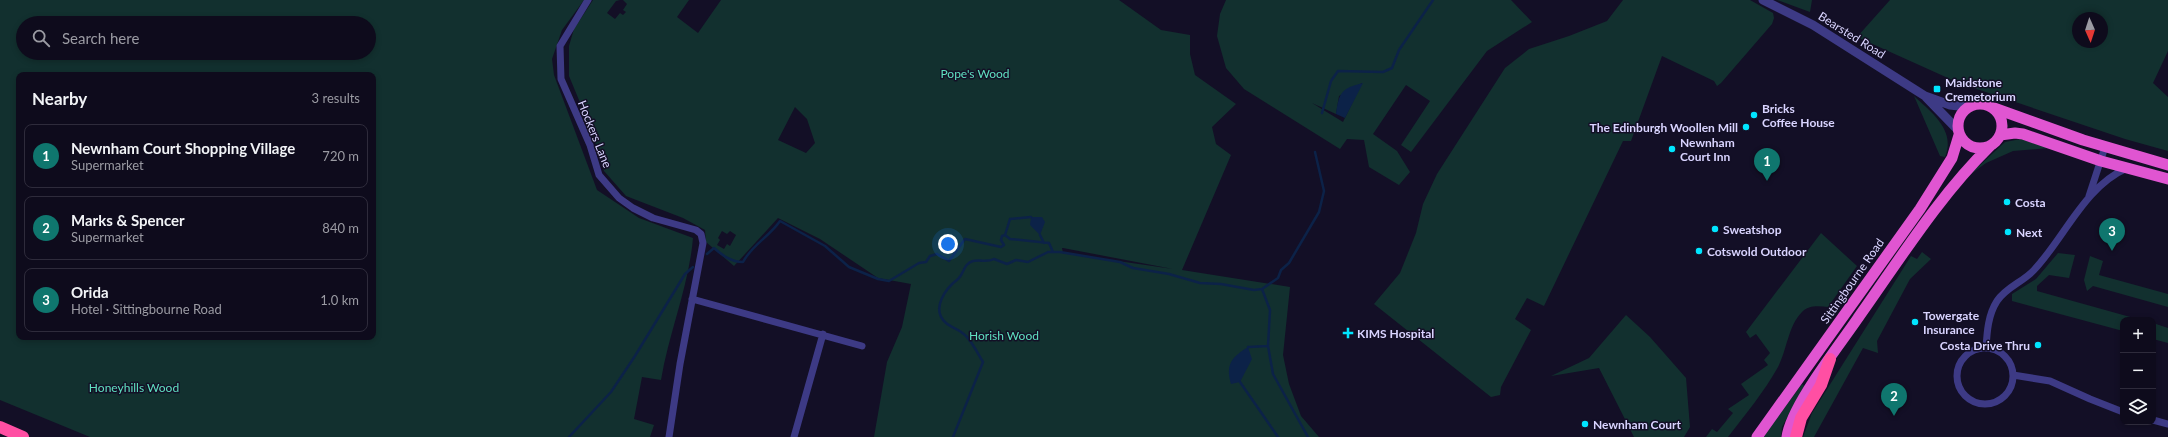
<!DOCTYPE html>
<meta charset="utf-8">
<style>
:root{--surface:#0e0b1c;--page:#171425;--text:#f1f3f6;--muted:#9b9ba3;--line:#2e2b3b;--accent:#0f766e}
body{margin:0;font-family:Lato,sans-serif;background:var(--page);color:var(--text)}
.controls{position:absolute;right:12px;bottom:12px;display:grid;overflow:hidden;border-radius:8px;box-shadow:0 2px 6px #0003}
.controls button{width:36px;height:36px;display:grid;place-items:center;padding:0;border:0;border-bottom:1px solid var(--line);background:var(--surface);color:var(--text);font:20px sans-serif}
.compass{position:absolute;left:2072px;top:12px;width:36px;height:36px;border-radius:50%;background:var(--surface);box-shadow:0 2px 6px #0003;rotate:177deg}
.you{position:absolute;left:948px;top:244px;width:14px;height:14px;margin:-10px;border:3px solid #fff;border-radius:50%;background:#1a73e8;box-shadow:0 0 0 6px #1a73e833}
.badge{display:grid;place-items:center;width:26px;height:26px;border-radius:50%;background:var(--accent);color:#fff;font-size:13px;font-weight:700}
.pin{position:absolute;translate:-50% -33px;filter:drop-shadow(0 1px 2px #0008)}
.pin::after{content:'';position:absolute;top:21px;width:14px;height:12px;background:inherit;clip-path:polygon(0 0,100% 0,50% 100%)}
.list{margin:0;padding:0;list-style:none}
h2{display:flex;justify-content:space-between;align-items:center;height:52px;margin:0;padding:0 16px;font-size:17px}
h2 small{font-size:13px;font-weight:400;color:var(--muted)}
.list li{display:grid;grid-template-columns:26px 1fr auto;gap:12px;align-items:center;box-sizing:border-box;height:64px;margin:0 8px 8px;padding:0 8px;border:1px solid var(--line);border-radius:8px}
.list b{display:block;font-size:15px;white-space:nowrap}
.list p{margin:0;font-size:13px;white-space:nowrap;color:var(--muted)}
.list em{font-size:13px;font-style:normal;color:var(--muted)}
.icon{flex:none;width:22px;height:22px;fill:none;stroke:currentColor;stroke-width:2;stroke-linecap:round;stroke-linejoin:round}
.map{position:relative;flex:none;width:2168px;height:437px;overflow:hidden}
.search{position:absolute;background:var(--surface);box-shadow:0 2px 6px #0003;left:16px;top:16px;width:360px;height:44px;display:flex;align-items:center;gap:10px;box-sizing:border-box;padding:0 14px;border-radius:22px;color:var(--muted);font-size:15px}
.panel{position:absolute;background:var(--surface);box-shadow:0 2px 6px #0003;left:16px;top:72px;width:360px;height:268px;border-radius:8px}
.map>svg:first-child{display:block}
</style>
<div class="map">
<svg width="2168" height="437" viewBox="0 0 2168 437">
<rect width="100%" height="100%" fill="#130f26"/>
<path fill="#12302f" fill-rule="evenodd" d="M0,0H584L562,30L552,59L554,75L597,190L639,218L693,238C689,286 669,332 661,380L642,377L634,419L654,425L650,437H90L0,400ZM23,23H369V53H23ZM19,75H373V337H19Z
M593,0H620L616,1L607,13L615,19L620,13L623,15L626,12L623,10L627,4L623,0H689L677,17L698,33L721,0H1119L1161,30L1190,35V54L1195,75L1236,104L1212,127L1216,144L1231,155L1182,270L1290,287L1283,355L1289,384L1301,416L1319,437H874L887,362L902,327L911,284L878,278L820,239L778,218L734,266L706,242L705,230L683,218L626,196L604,171L591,129L569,76V46L574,29ZM795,107L807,119L815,143L806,153L778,140ZM722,231L727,234L730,231L736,235L730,246L727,244L724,249L717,245L720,240L718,238ZM1062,248H1063L1173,269L1063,253Z
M1226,0H1511L1532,22L1487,51L1411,152L1401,145L1430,101L1406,85L1373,134L1397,151L1410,172L1399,185L1369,167L1364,140L1347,139L1340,149L1244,89L1226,68L1217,36L1220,14ZM1362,83L1343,122L1312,103L1336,114L1339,96Z
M1623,0H1750L1773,13L1774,18L1772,24L1721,83L1717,86L1714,81L1662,56L1631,141H1623L1544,306L1527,298L1515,319L1531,330L1501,387L1500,395L1491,397L1374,304L1400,273L1416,233L1423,204L1437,174L1505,68L1529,49L1569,36L1607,21Z
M1777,0H1812L1810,12Z
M1890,0H2168V51L2153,83L2168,97V151L2125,139L1959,83L1857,37ZM2078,18H2102V42H2078Z
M1914,96C1932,113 1956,130 1945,157L1940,156Z
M2021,139L2049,148L2013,151L1986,163L1967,177L2005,142Z
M1821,233L1857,266L1828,307C1819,306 1808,305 1802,312C1788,326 1787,350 1778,367C1764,392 1745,415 1728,437H1706L1712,429L1717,432L1733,413L1728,409L1749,395L1741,384L1768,365L1764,360L1770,353L1756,334L1750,338L1746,332Z
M1922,252L1931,259L1910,279L1877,341L1878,353L1863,348L1814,437H1803L1812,413L1911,256L1917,259Z
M2058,253L2075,255L2069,278L2049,275L2037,286V291L2141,320H2123V331L2012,301V294L2036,279Z
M2090,256L2103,261L2099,275L2168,294V307L2093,286L2087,291L2084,280Z
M1626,315L1650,337L1686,378L1690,427L1684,437H1634L1599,368L1551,376L1589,358Z
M2153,323L2168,328V343L2153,339Z
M1802,384L1804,386L1782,427L1781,437H1763Z"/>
<path fill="#0c2248" d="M1363,83L1345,118L1336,114C1339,93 1341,88 1363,83Z
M1031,217H1042L1045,222L1040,235L1030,225Z
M1248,347L1252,359L1240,382L1231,384C1225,364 1232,357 1248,347Z"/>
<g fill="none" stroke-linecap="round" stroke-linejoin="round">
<path stroke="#0c2248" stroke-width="2.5" d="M1322,113L1331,81L1338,71L1383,72L1392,68L1399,50L1433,0
M1005,235L1010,239L1049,243L1053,252
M1040,235L1044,243
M707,254L714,248C722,255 731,262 743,262C752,245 769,237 780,221L825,246L849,267L878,279L889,281L919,263L926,262L930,256L937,254L949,261L965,239L1001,247L1004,245L1001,240L1002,236L1005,235L1010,219L1031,217
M1262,289L1270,310L1268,346L1273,374L1308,437
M1248,347L1268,346
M1240,382L1278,437
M569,437L611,392L635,356L685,274L693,267
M953,437L983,362C978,354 973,343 966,336C961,330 952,328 946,323C930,309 946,288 958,279C964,274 963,264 973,261C981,259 986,263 994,259L1007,264L1016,260L1028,262L1048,252H1060L1120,262L1133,268L1169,274L1200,283L1221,284L1254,290L1262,289L1278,278L1281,270L1289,263L1319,212L1324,191L1315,152"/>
<path stroke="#3d3a85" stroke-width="7" d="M588,0L560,46L561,79L590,145L599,175L619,198L633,208L653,218L696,230L701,234L703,243L680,364L669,437
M2089,196L2105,147
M692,299L862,346
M1986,348C1987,332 1988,315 1997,301C2006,287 2023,282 2034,270C2065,237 2084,187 2127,168
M1957 376a28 28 0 1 1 56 0a28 28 0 1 1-56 0Z
M2013,375L2050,381L2090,399L2123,412
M2153,420L2168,424
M794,437L823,334"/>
<path stroke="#3d3a85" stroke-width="9" d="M1763,0L1813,25L1925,96L1950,105L1967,107
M1926,97L1957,129"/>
<path stroke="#e055d1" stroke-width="11" d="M1958 126a22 22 0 1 1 44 0a22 22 0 1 1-44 0Z
M1994,108L2083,140L2168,165
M2000,135L2015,133L2023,134L2101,161L2168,179
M1757,437L1920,209L1952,158L1959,135
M1787,437C1791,406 1839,346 1858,318C1900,259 1939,196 1990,146"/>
<path stroke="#ff4fa3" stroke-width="12" d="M0,427L23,437
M1796,437L1801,418L1821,385L1830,359"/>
</g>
<g fill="#00e5ff" stroke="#130f26" stroke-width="1.5">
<rect x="1933" y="85" width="8" height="8" rx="2"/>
<circle cx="1754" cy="115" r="4"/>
<circle cx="1746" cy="127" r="4"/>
<circle cx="1672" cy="149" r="4"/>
<circle cx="2007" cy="202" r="4"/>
<circle cx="1715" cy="229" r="4"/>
<circle cx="2008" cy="232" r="4"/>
<circle cx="1699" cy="251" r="4"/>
<circle cx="1915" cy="322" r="4"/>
<path d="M1346 327h4v4h4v4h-4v4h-4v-4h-4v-4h4z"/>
<circle cx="2038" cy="345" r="4"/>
<circle cx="1585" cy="424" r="4"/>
</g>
<g text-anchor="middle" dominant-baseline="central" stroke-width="3" stroke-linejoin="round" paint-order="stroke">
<g font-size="12" fill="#d9d4ff" stroke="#130f26">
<text transform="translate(1852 35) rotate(32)">Bearsted Road</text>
<text transform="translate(595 134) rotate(68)">Hockers Lane</text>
<text transform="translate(1852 281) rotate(-55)">Sittingbourne Road</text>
</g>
<g font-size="12" fill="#5fe0c0" stroke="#130f26">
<text x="975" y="73">Pope's Wood</text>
<text x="1004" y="335">Horish Wood</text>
<text x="134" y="387">Honeyhills Wood</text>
</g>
<g font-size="12" font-weight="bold" fill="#d9d4ff" stroke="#130f26" text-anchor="start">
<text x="1945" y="82">Maidstone<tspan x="1945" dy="14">Cremetorium</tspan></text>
<text x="1762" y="108">Bricks<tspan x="1762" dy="14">Coffee House</tspan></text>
<text x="1738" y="127" text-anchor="end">The Edinburgh Woollen Mill</text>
<text x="1680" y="142">Newnham<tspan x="1680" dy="14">Court Inn</tspan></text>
<text x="2015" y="202">Costa</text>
<text x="1723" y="229">Sweatshop</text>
<text x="2016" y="232">Next</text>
<text x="1707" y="251">Cotswold Outdoor</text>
<text x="1923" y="315">Towergate<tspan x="1923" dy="14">Insurance</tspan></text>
<text x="1357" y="333">KIMS Hospital</text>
<text x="2030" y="345" text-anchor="end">Costa Drive Thru</text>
<text x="1593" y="424">Newnham Court</text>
</g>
</g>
</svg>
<div class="controls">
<button>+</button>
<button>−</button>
<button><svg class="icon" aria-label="layers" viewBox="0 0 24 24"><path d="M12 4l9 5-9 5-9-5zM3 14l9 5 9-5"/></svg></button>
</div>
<svg class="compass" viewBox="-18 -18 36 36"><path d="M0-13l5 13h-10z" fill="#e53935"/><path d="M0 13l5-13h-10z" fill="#9b9ba3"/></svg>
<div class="you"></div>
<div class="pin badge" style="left:1767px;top:181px">1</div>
<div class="pin badge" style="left:1894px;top:416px">2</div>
<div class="pin badge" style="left:2112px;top:251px">3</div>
<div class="search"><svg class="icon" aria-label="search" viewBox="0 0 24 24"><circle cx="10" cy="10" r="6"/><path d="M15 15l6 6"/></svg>Search here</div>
<section class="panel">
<h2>Nearby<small>3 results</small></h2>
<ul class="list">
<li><span class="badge">1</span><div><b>Newnham Court Shopping Village</b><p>Supermarket</p></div><em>720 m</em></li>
<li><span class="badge">2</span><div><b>Marks &amp; Spencer</b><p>Supermarket</p></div><em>840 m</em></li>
<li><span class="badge">3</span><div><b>Orida</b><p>Hotel · Sittingbourne Road</p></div><em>1.0 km</em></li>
</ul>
</section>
</div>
